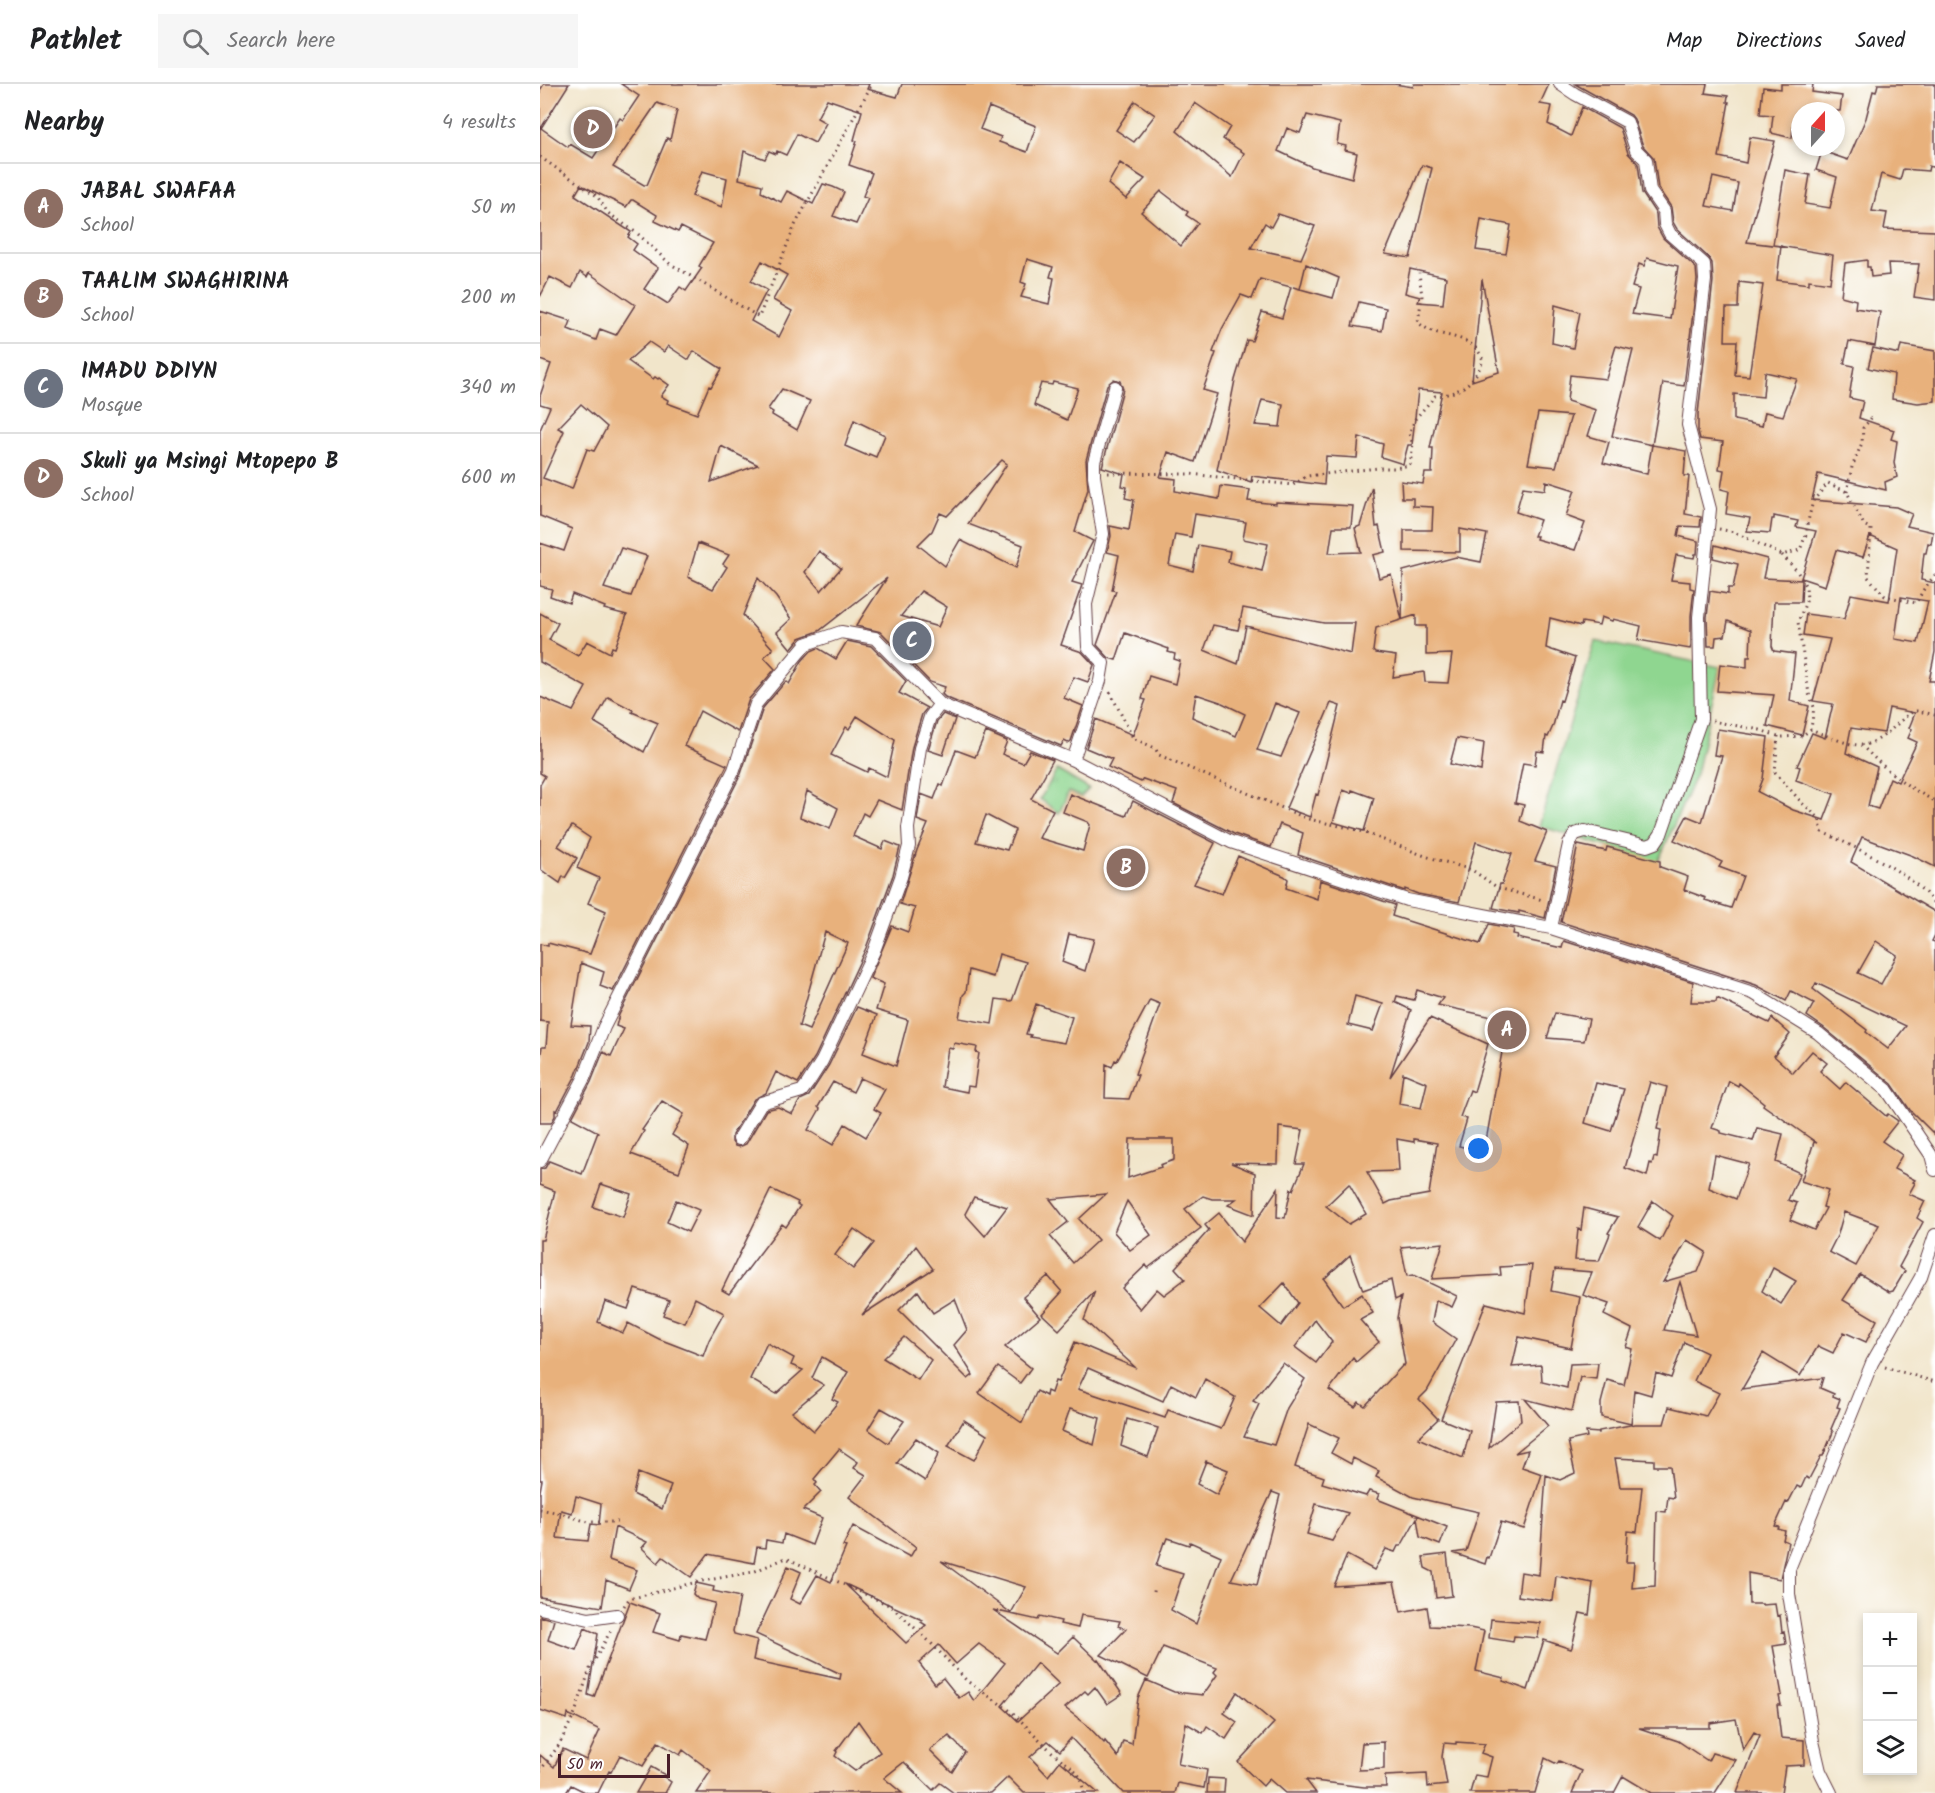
<!DOCTYPE html>
<meta charset="utf-8">
<style>
:root{--surface:#fff;--page:#f6f6f6;--text:#202124;--muted:#757577;--line:#e0e0e0;--accent:#c8321e}
body{margin:0;font-family:Kalam,sans-serif;background:var(--page);color:var(--text)}
.controls{position:absolute;right:18px;bottom:18px;display:grid;overflow:hidden;border-radius:0px;box-shadow:0 3px 9px #0003}
.controls button{width:54px;height:54px;display:grid;place-items:center;padding:0;border:0;border-bottom:2px solid var(--line);background:var(--surface);color:var(--text);font:30px sans-serif}
.compass{position:absolute;left:1251px;top:18px;width:54px;height:54px;border-radius:50%;background:var(--surface);box-shadow:0 3px 9px #0003;rotate:21deg}
.scale{position:absolute;left:18px;bottom:15px;width:112px;box-sizing:border-box;padding-left:6px;border:3px solid #4a1f2b;border-top:0;font-size:16px;line-height:21px;white-space:nowrap;color:#4a1f2b;-webkit-text-stroke:4px #fff;paint-order:stroke}
.you{position:absolute;left:939px;top:1065px;width:21px;height:21px;margin:-15px;border:4px solid #fff;border-radius:50%;background:#1a73e8;box-shadow:0 0 0 9px #1a73e833}
.badge{display:grid;place-items:center;width:39px;height:39px;border-radius:50%;background:var(--accent);color:#fff;font-size:20px;font-weight:700}
.pin{position:absolute;translate:-50% -50%;border:3px solid #fff;box-shadow:0 2px 6px #0006}
.list{margin:0;padding:0;list-style:none}
h2{display:flex;justify-content:space-between;align-items:center;height:78px;margin:0;padding:0 24px;font-size:26px}
h2 small{font-size:20px;font-weight:400;color:var(--muted)}
.list li{display:grid;grid-template-columns:39px 1fr auto;gap:18px;align-items:center;box-sizing:border-box;height:90px;padding:0 24px;border-top:2px solid var(--line)}
.list b{display:block;font-size:22px;white-space:nowrap}
.list p{margin:0;font-size:20px;white-space:nowrap;color:var(--muted)}
.list em{font-size:20px;font-style:normal;color:var(--muted)}
.icon{flex:none;width:33px;height:33px;fill:none;stroke:currentColor;stroke-width:2;stroke-linecap:round;stroke-linejoin:round}
.map{position:relative;flex:none;width:1395px;height:1709px;overflow:hidden}
header{display:flex;align-items:center;gap:36px;box-sizing:border-box;height:84px;padding:0 30px;background:var(--surface);border-bottom:2px solid var(--line)}
header strong{font-size:28px}
nav{display:flex;gap:33px;margin-inline-start:auto;font-size:21px}
.search{width:420px;height:54px;background:var(--page);display:flex;align-items:center;gap:15px;box-sizing:border-box;padding:0 21px;border-radius:0px;color:var(--muted);font-size:22px}
main{display:flex}
aside{flex:1;background:var(--surface)}
.map>svg:first-child{display:block}
</style>
<header>
<strong>Pathlet</strong>
<div class="search"><svg class="icon" aria-label="search" viewBox="0 0 24 24"><circle cx="10" cy="10" r="6"/><path d="M15 15l6 6"/></svg>Search here</div>
<nav><a>Map</a><a>Directions</a><a>Saved</a></nav>
</header>
<main>
<aside>
<h2>Nearby<small>4 results</small></h2>
<ul class="list">
<li><span class="badge" style="background:#8d6e63">A</span><div><b>JABAL SWAFAA</b><p>School</p></div><em>50 m</em></li>
<li><span class="badge" style="background:#8d6e63">B</span><div><b>TAALIM SWAGHIRINA</b><p>School</p></div><em>200 m</em></li>
<li><span class="badge" style="background:#6b7280">C</span><div><b>IMADU DDIYN</b><p>Mosque</p></div><em>340 m</em></li>
<li><span class="badge" style="background:#8d6e63">D</span><div><b>Skuli ya Msingi Mtopepo B</b><p>School</p></div><em>600 m</em></li>
</ul>
</aside>
<div class="map">
<svg width="1395" height="1709" viewBox="0 0 1395 1709">
<defs>
<pattern id="park-tufts" width="24" height="20" patternUnits="userSpaceOnUse" patternTransform="scale(1.5)"><rect width="24" height="20" fill="#8fd690"/><path d="M3 7l-1-3M5 7V3M7 7l1-3M15 17l-1-3M17 17v-4M19 17l1-3" fill="none" stroke="#7db77c"/></pattern>
</defs>
<rect width="100%" height="100%" fill="#fff"/>
<filter id="ink" filterUnits="userSpaceOnUse"><feTurbulence type="fractalNoise" baseFrequency=".0167" numOctaves="2"/><feDisplacementMap in="SourceGraphic" scale="12" xChannelSelector="R" yChannelSelector="G"/><feConvolveMatrix kernelMatrix="1 2 1 2 8 2 1 2 1" color-interpolation-filters="sRGB"/></filter>
<filter id="wash" filterUnits="userSpaceOnUse"><feTurbulence type="fractalNoise" baseFrequency=".008" numOctaves="4" result="noise"/><feDisplacementMap in="SourceGraphic" scale="24" xChannelSelector="R" yChannelSelector="G"/><feGaussianBlur stdDeviation="1.35" result="paint"/><feColorMatrix in="noise" values="0 0 0 0 0 0 0 0 0 0 0 0 0 0 0 0 0 1.4 0 .05"/><feComposite in="paint" operator="in"/></filter>
<g filter="url(#wash)">
<rect width="100%" height="100%" fill="#f1e5ca"/>
<path fill="#8fd690" stroke="#6c7a5e" stroke-width="1.5" d="M1055,557L1180,583L1156,690L1118,778L999,742Z"/>
<path fill="url(#park-tufts)" stroke="#6c7a5e" stroke-width="1.5" d="M517,686L549,705L541,713L529,708L519,729L500,715Z"/>
<g id="blocks">
<path fill="#e8b17b" fill-rule="evenodd" d="M4,0H29L1,44L28,63L30,60L53,74L80,34L83,36L99,12L81,0H329L327,5L357,13L362,0H854L873,3L874,0H1009L1000,20L1012,22L1008,40L1031,52L1042,23L1080,44L1088,69L1098,80L1102,109L1116,130L1117,143L1123,154L1156,184L1157,196L1144,302L1123,299L1112,361L1146,367L1144,392H1149L1145,430L1161,433L1160,443L1140,442L1138,452L1158,457L1157,470H1155L1154,474L1136,471L1131,496L1150,498V504L1154,505L1151,532V562L1150,565L1098,556L1101,542L1073,535L1072,537L1061,533L1059,541L1042,538L1041,542L1010,534L1006,564L1035,574L1022,617L1020,616L1013,642L1008,653L1006,652L1004,668L997,667L995,681L983,679L975,719L984,721L980,737L1007,748L995,777L1016,782L1005,834L979,827V829L953,824L960,800H962L972,770L936,758L919,818L878,810L865,805V807L758,771L763,749L740,740L731,763L694,750L633,719L637,707L603,695L601,698L568,683L572,675L546,664L556,635L593,651L606,616L602,615L609,592L635,600L640,577L634,575L635,570L628,568L629,565L585,549L576,576L569,574L557,561L576,507L572,506L579,471L567,468L571,452L570,442L589,446L594,416L585,414L587,403L582,402L584,390L562,383L583,305L580,297L574,295L567,301L546,376L548,405L535,448L553,457L532,498L542,501L521,561L542,568L554,581L548,598L534,593L524,614L543,622L531,657L528,659L524,657L521,662L405,613L402,610L405,603L390,598L341,548L316,542L347,494L279,547L260,554L251,565L237,548L251,535L236,513L218,494L203,531L233,565L224,573L235,585L209,615L198,648L160,627L144,662L187,681L186,683L73,907L60,902L64,888L41,879L31,941L50,942L49,958L36,991L17,1027L15,1026V1032L11,1039H0V975L2,963H6L8,938L0,937V860L8,862V859L50,870L66,827L48,819L59,794L37,784L50,754L32,742L18,762L37,774L25,794L23,792L20,799L0,785V701L5,692L0,689V613L33,627L46,603L0,578V529L18,539L9,556L38,572L47,557L70,569L72,563L75,564L87,531L64,525L65,523L32,510L29,519L10,512L12,505L0,502V459L24,467L32,445L0,432V346L10,323L0,320V312L11,280L0,276V227L31,237L28,245L56,256L60,245L76,251L95,221L49,189L47,193L40,188L32,204L10,193L0,213V6ZM287,15L322,27L314,56L317,57L309,81L332,89L323,112L328,114L316,140L293,132L304,108L293,103L283,100L273,120L247,107L241,118L221,108L222,101L199,95L204,67L225,75L229,67L236,70L237,67L246,71L257,50L275,59L286,39L277,34ZM595,17L615,31L594,58L576,46ZM117,19L137,26L130,56L127,54L107,101H104L73,83ZM655,19L690,43L683,55L704,69L692,93L637,47ZM449,23L496,42L487,68L459,58L461,53L440,45ZM767,31L800,39L797,60L806,62L805,66L817,69L812,94L772,83L738,67L747,44L760,49ZM580,79L605,95L586,115L568,100ZM882,81L892,84L870,174L845,170ZM162,87L187,94L182,123L152,112ZM41,101L86,123L91,116H93L117,131L115,137L138,148L141,143L173,159L159,182L162,184L146,207L140,203L128,220L104,205L118,184L93,166L97,160L88,153L91,148L35,111ZM621,107L648,128L646,131L658,139L641,162L601,128ZM738,130L775,142L761,175L711,164L725,139L731,143ZM941,135L971,141L966,170L936,166ZM1107,174L1138,182L1130,235L1092,230L1099,205L1092,203L1099,180L1104,182ZM487,175L513,183L510,193L514,194L509,220L481,213L486,200L481,198ZM222,177L247,191L233,216L252,227L239,253L211,237L227,206L211,197ZM766,180L799,194L793,214L753,203L760,205ZM870,185L906,193L903,220L878,218L880,213L865,209ZM720,195L751,203L742,234L722,228L712,257L707,256L695,296L677,386L711,398L712,392L784,401L786,372L817,374L819,353L843,360L841,373L863,380L868,361H872L878,306L902,308L890,364H893L892,389H885L883,400L861,397L862,414H873V422L893,423L892,446H864V467L920,468V445L947,450L941,478L916,473L863,487L862,536L851,490L839,494L833,471L845,468L839,442L836,443L832,403L820,442L815,444L821,468L789,469L793,443H811L813,422L736,418V420L708,417L710,406L681,402L679,415L635,407L636,395L620,393L628,368L655,378L677,310L663,306L676,269L673,268L682,245L701,211L712,215ZM942,195L959,288L932,297ZM819,218L846,224L842,247L812,242ZM1015,221L1040,228L1033,264L1012,259ZM109,258L124,268L128,262L149,276L154,267L182,285L171,303L169,302L157,330L127,319L128,316L121,312L129,301L119,294L118,295L115,293L113,295L88,277ZM1076,262L1093,266L1072,352L1112,361L1107,390L1063,379L1069,358L1048,352L1056,326L1027,317L1030,291L1066,295ZM513,298L538,304L527,336L494,321L501,299L512,301ZM242,305L270,317L257,346L232,331L233,328L228,325ZM722,316L743,320L740,343L715,341ZM41,320L67,343L54,367L47,365L32,405L3,394L24,347L18,344ZM998,329L1031,332L1016,383L988,380ZM314,336L345,351L336,373L329,370L328,372L305,362ZM181,362L218,381L171,398ZM462,376L467,380L428,440L483,461L476,484L420,456L405,482L378,461L392,447L400,429L407,432ZM1006,397L1035,406L1026,432L1045,439L1035,466L996,455L997,452H994L1000,436L976,428L983,403L1005,406ZM655,430L706,438L703,455L728,460L722,487L688,478L690,467L658,461L653,487L629,481L635,450L651,453ZM158,459L189,471L183,480L187,483L173,505L148,493ZM81,464L107,472L91,512L64,504ZM279,467L301,484L281,507L265,488ZM381,507L407,523L398,543L361,532ZM703,524L784,539H815L811,570L706,542L698,580L664,566L673,541L698,546ZM876,531V542H886V571L912,570L908,599L885,598L884,588L853,593L856,572L835,569L833,567L836,544ZM656,610L680,618L705,630L696,652L652,633ZM68,613L93,626L92,628L118,639L104,668L54,638ZM735,619L760,629L741,673L717,666ZM791,619L800,622L778,711L776,710L770,733L746,724ZM917,654L944,659L941,687L910,680ZM803,706L811,709L812,706L834,714L824,747L793,738Z
M1035,0H1167L1165,9L1188,12L1187,18H1189L1179,73L1206,79L1210,53L1235,57L1207,158L1241,162L1237,196L1269,200V196L1290,199L1293,171L1233,161L1245,86L1270,91L1265,120L1290,124L1297,93L1276,86L1282,67L1308,76L1326,34L1333,7L1336,8L1338,0H1395V84L1389,82L1388,87L1363,85L1360,96L1341,90L1332,127L1347,129L1344,145L1395,147V216L1374,213L1379,180L1348,179L1349,191L1331,193L1330,183H1327V176L1305,179L1301,212L1316,216L1315,224L1340,228L1335,262L1309,257L1304,280L1314,282L1309,314L1323,317L1319,334L1354,346L1351,355L1357,357L1354,379L1357,393L1345,398L1346,406L1278,390L1272,416L1356,423L1372,430L1367,442L1393,448L1391,460L1388,459L1386,469H1384L1381,496L1395,499V568L1389,597H1395V783L1373,772L1322,753L1311,778L1395,828V851L1392,857L1395,858V1051L1370,1026L1352,1000L1283,943L1267,932L1274,919L1251,907L1246,917L1216,901L1021,838L1038,761L1066,767L1067,763L1120,777V783L1148,793L1144,806L1166,814L1165,816L1191,824L1203,792L1179,783L1182,778L1134,756L1147,732L1162,738L1182,672L1174,671L1178,645L1228,653L1223,695L1218,708L1253,726L1284,736L1294,710L1256,696L1260,683L1257,682L1272,649L1285,654L1293,620L1273,617L1290,555L1263,551L1266,530L1304,535L1311,510L1349,517L1357,464L1330,452L1323,473L1296,466L1285,502L1261,494L1276,447L1256,443L1258,437L1234,432V435H1232L1230,449L1207,447L1210,434L1186,430L1189,407L1181,405L1184,386L1179,385L1183,358L1160,355L1158,347V330L1173,197L1172,179L1169,174L1137,145L1133,138L1131,123L1118,104L1114,74L1103,62L1094,35L1091,31ZM1173,93L1198,99L1193,127L1166,122ZM1199,198L1223,201L1209,292L1195,291L1197,257H1185L1186,224H1198ZM1225,288L1257,295L1243,332L1225,328L1222,342L1194,336V310L1223,313ZM1361,513L1388,517L1378,559L1355,555ZM1349,624L1375,629L1369,644L1372,645L1368,654L1377,658L1358,698L1350,694L1338,725L1328,722L1337,683L1306,669L1311,644L1344,649ZM1336,857L1357,871L1341,900L1318,889ZM1276,899L1366,942L1348,965L1326,948L1327,946L1273,905Z
M1241,0H1273L1272,8L1302,12L1300,27H1260V35L1254,34L1252,54L1231,49L1233,31L1220,30L1223,3L1241,5Z
M1361,261L1395,267V317L1378,319L1352,315L1354,290L1328,284L1333,264L1359,270Z
M1175,461L1227,475L1223,494L1262,496L1261,518H1234L1232,562L1234,567L1255,570L1250,617L1269,622L1262,651L1227,642L1234,611L1177,607L1180,580L1207,583V573H1210L1211,546L1188,537L1185,552L1176,553L1175,562H1168L1167,533L1170,507L1188,510V504H1193L1198,480L1173,474Z
M307,557L331,562L366,597L359,609L387,624L382,630L372,663L362,726L337,716L328,732L323,729L313,752L342,765L345,757L360,763L353,791L326,864L275,973L258,999L236,988L226,1009L214,1015L192,1051V1058L195,1062L199,1063L206,1060L226,1026L238,1023L252,1030L260,1016L269,1012L289,981L317,923L337,931L323,969L356,982L368,936L336,926L344,900L330,894L352,842L368,848L375,824L360,820L377,766L388,740L377,736L381,710L394,715L400,700L403,702L416,666L435,673L446,648L467,657L462,670L483,679L490,667L513,676L491,715L513,726L499,754L543,767L550,741L548,738L523,728L530,710L586,732L593,717L675,759L654,800L682,810L698,772L744,792L748,795L746,804L777,815L780,796L855,821L852,832L940,860L949,840L974,845L973,850L978,851L977,854L1022,864L1024,857L1153,898L1151,918H1176L1177,914L1229,939L1232,934L1250,950L1234,972L1253,989L1272,967L1287,979L1280,987L1300,1005L1306,998L1346,1032L1348,1030L1358,1037L1342,1057L1362,1071L1354,1085L1375,1096L1373,1098L1375,1099L1369,1110L1385,1117L1377,1134L1383,1138L1359,1183L1365,1187L1353,1207L1349,1208L1320,1190L1303,1216L1337,1236L1326,1258L1304,1248L1293,1269L1278,1262L1260,1292L1223,1269L1202,1305L1283,1294L1280,1304L1294,1310L1293,1312L1300,1315L1297,1323L1300,1324L1291,1345L1293,1348L1283,1372H1281L1269,1395L1266,1393L1261,1404L1257,1402L1248,1419L1246,1418L1235,1442L1239,1443L1238,1445L1245,1447L1243,1456L1248,1458L1240,1495L1208,1489L1209,1520H1222V1521L1235,1520L1237,1532L1240,1531L1242,1548L1244,1547L1246,1560L1233,1562L1242,1611L1239,1612L1241,1621H1237L1241,1654L1264,1656V1681L1245,1682L1241,1709H1197L1220,1651L1214,1648L1203,1666L1196,1635L1170,1639V1644H1099L1138,1657L1168,1677L1172,1669L1196,1676L1175,1709H1111L1083,1692L1074,1709H1032L1042,1687L1019,1677L1017,1680L1005,1674L995,1709H930L935,1691L947,1693L952,1673L941,1669L945,1660L916,1658V1660L904,1659L902,1673L907,1701L888,1703L887,1690L845,1692L846,1703H824L766,1696L776,1709H745L729,1695L723,1702L698,1678L734,1639L697,1608L684,1629L697,1638L686,1655L667,1642L663,1649L646,1639L638,1680L667,1686L664,1704L638,1699L635,1709H583L531,1654L520,1667L508,1657L490,1673L508,1692L520,1677L558,1709H484L468,1693L451,1709H414L400,1699L393,1706L364,1678L344,1694L362,1709H156L171,1687L143,1666L140,1671L118,1658L103,1682L80,1671L71,1688L69,1687L58,1709H47L31,1701L26,1709H0V1671L14,1683L23,1665L46,1676L60,1646L28,1630L27,1635L0,1626V1532L14,1536L8,1556L36,1566L45,1544L58,1550L48,1611L54,1613L90,1518L120,1529L113,1548L140,1556L141,1550L165,1555L175,1519L158,1515L153,1510L156,1499L174,1503L173,1507L200,1513L193,1547L194,1550L217,1556L213,1576L300,1595L301,1590L216,1550L248,1482L261,1488L250,1515L260,1520L277,1491L291,1498L306,1463L303,1462L313,1442L370,1473L376,1463L309,1413L326,1391L314,1384L318,1378L299,1365L274,1395L277,1399L275,1401L281,1408L263,1426L282,1434L272,1461L244,1450L242,1459L226,1456L225,1464L217,1463L214,1479L168,1470L151,1493L123,1473L118,1479L102,1464L107,1458L75,1443L69,1476L97,1486L89,1505L66,1496L62,1523L0,1513V1407L2,1396H0V1156H3L15,1107L0,1101V1085L5,1084L9,1077L42,1090L58,1048L32,1034L51,998L63,968L71,972L84,945L76,942L79,931L201,690L223,624L246,597L249,600L262,577L271,567L278,564L296,575ZM317,632L355,656L347,693L329,684L327,688L291,671L306,643L309,645ZM267,707L298,724L290,745L260,733ZM446,731L475,746L467,766L436,758ZM285,848L308,859L269,946L259,942ZM529,850L554,855L545,887L522,878ZM459,870L486,878L472,917L456,915L452,940L419,934L423,911L426,908L429,886L453,893ZM877,906L903,914L898,921L957,934L949,953L964,957L944,1068L919,1062L927,1035L920,1033L930,1006L934,1008L948,960L890,934L850,993L871,926L855,918L857,912L874,916ZM815,912L843,920L833,947L808,941ZM610,916L620,920L595,990L598,991L589,1015L565,1014L566,980L572,983L575,976L577,977ZM496,920L532,933L524,959L490,953L491,951L486,950ZM1015,929L1049,935L1044,957L1007,954ZM414,959L437,963L436,968L439,969L434,1003L428,1002L427,1008L402,1003L408,964L413,965ZM863,989L887,999L881,1024L859,1020ZM320,994L345,1005L334,1025L341,1029L326,1053L305,1040L293,1061L268,1046L280,1025L278,1023L293,998L313,1008ZM1189,997L1198,1002L1199,999L1224,1019L1223,1021L1277,1059L1274,1058L1261,1097L1288,1106L1283,1123L1286,1124L1274,1146L1250,1136L1257,1119L1248,1116L1260,1089L1236,1078L1243,1050L1217,1044L1213,1057L1181,1049V1047L1172,1044ZM1110,998L1127,1003L1117,1045L1121,1046L1117,1074L1114,1073L1112,1080L1110,1079L1107,1092L1085,1084ZM1056,999L1084,1005L1071,1047L1045,1039ZM122,1017L144,1030L132,1051L149,1062L139,1088L91,1070L104,1047L102,1046ZM739,1043L763,1046L756,1080H764L753,1106L751,1105L745,1134L737,1133L738,1104L702,1158L679,1129L665,1141L669,1146L635,1184L645,1195L624,1211L617,1205L600,1225L582,1204L606,1181L608,1184L661,1144L645,1125L663,1112L672,1115H696L688,1121L714,1131L715,1089L691,1079L738,1080ZM590,1055H634V1076L620,1081L621,1083L588,1094ZM857,1055L874,1058V1055L897,1059L889,1110L851,1117L845,1120L827,1088L859,1087ZM1175,1071L1209,1080L1196,1115L1169,1104ZM61,1100L91,1110L83,1133L53,1123ZM809,1100L826,1130L809,1140L786,1122ZM231,1105L258,1118L257,1120L260,1122L246,1143L242,1140L189,1210L182,1206ZM566,1110L539,1135L558,1156L533,1179L510,1152L528,1138L510,1115ZM434,1113L467,1123L445,1152L425,1130ZM136,1116L159,1126L148,1148L127,1138ZM587,1117L611,1151L590,1166L574,1148ZM1113,1117L1133,1132L1120,1157L1098,1143ZM1044,1124L1078,1133L1068,1149L1070,1150L1059,1177L1035,1176L1038,1145L1041,1146ZM1304,1128L1339,1141L1316,1182L1289,1168L1298,1150ZM314,1145L334,1159L313,1185L295,1171ZM1147,1156L1166,1168L1158,1188L1123,1198ZM903,1159L892,1195L961,1191L960,1183L992,1181L985,1229L946,1219L901,1335L930,1347L923,1374L878,1354L898,1335L879,1315L887,1307L916,1255L892,1238L896,1216L912,1223L917,1212L873,1191L867,1192L861,1163ZM376,1162L393,1185L322,1231ZM810,1171L823,1206L851,1196L855,1216L861,1213L857,1234L865,1280L864,1282L863,1281L825,1322L819,1318L815,1323L789,1306L813,1274L816,1278L839,1258L820,1236L833,1229L822,1210L803,1222L784,1195ZM1233,1184L1256,1197L1241,1220L1222,1207ZM1015,1185L1052,1188L1043,1211L1069,1220L1064,1231L1092,1245L1086,1263L1092,1265L1084,1301L1067,1296L1061,1319V1333L1091,1340L1094,1306L1111,1311L1116,1289L1131,1294L1144,1258L1167,1269L1154,1297L1179,1309L1166,1332L1129,1323L1124,1340H1095L1059,1347V1349L1046,1348L1047,1353L1028,1357L1035,1389L1020,1396L1006,1391L999,1491L981,1488L978,1512L1013,1517L1016,1492L1053,1499L1049,1531L1040,1529L1032,1563L1031,1565L1004,1556L988,1606L963,1597L964,1594L936,1587L944,1547L930,1544L890,1542L887,1523L861,1528L854,1498L794,1502L807,1471L834,1486L846,1465L855,1468L858,1462H861L877,1434L880,1453L900,1461L907,1443L837,1415L839,1410L829,1407L826,1412L782,1399L784,1393L755,1383L769,1340L799,1354L791,1369L811,1380L813,1374L839,1387L836,1393L873,1413L939,1428L926,1467L913,1469L945,1480L947,1473L949,1474L961,1438L984,1445L1002,1390L982,1383L988,1366L975,1369L1008,1342L985,1315L1032,1327L1040,1293L1056,1295L1058,1279L1030,1280L1027,1304L1002,1298L1001,1281L972,1283L979,1253L1031,1264L1040,1213L1011,1207ZM508,1192L522,1208L502,1230L519,1246L555,1207L544,1236L596,1284L535,1258L518,1298L515,1297L511,1309L507,1307L506,1312L497,1307L482,1339L439,1309L458,1283L480,1299L491,1284L465,1263L500,1233L483,1213ZM1140,1198L1156,1251L1124,1246ZM744,1199L758,1219L741,1242L720,1224ZM95,1205L129,1216L123,1231L145,1239L155,1214L184,1229L169,1256L163,1272L119,1255L88,1239L83,1249L58,1238L65,1217L88,1225ZM378,1207L393,1229L415,1215L427,1246L414,1261L433,1291L428,1295L359,1226ZM775,1236L792,1258L776,1279L755,1263ZM364,1253L391,1276L378,1296L343,1274ZM227,1259L254,1274L251,1281L263,1286L236,1310L210,1295ZM282,1273L308,1288L292,1315L298,1318L274,1347L252,1328L284,1301L272,1294ZM743,1279L765,1295L747,1324L734,1361L704,1353L719,1320L713,1317ZM548,1284L623,1317L631,1300L656,1313L665,1295L695,1313L681,1345L628,1326L625,1334L538,1305ZM979,1317L981,1337L949,1364L956,1318ZM341,1324L364,1337L348,1359L328,1345ZM530,1325L560,1334L554,1361L522,1347ZM587,1335L618,1344L608,1373L581,1362ZM424,1336L447,1351L434,1376L408,1362ZM376,1354L399,1369L385,1397L357,1379ZM1075,1374L1114,1376V1382H1130L1134,1414L1128,1413L1126,1428L1117,1427L1115,1502L1092,1504L1094,1478H1086L1088,1447L1097,1448L1102,1403H1080ZM666,1377L688,1386L677,1411L657,1400ZM98,1389L131,1402L122,1425L93,1410ZM732,1408L740,1411L717,1501L691,1496ZM36,1412L61,1420L59,1441L51,1440L48,1457L17,1454L21,1426L32,1429ZM776,1420L808,1429L792,1457L767,1450ZM628,1454L649,1461L650,1458L681,1472L656,1540L631,1526L643,1490L616,1482L624,1458L626,1459ZM401,1477L486,1503L471,1529ZM305,1500L383,1536L381,1538L386,1541L366,1559ZM453,1526L498,1536L500,1532L521,1537L520,1540L538,1544L541,1531L580,1537L578,1542L586,1545L561,1571L608,1594L623,1563L677,1584L674,1588L677,1591L663,1611L634,1608L606,1596L598,1614L592,1660L583,1657L578,1673L565,1657L564,1659L547,1641L525,1624L545,1607L548,1610L555,1603L567,1620L582,1610L558,1575L557,1576L533,1553L517,1569ZM439,1560L465,1579L434,1617L428,1608L419,1614L403,1594L395,1600L379,1579L399,1561L416,1580ZM497,1579L519,1600L478,1637L462,1622ZM318,1637L340,1668L315,1687L295,1672L297,1668L296,1667ZM409,1652L425,1668L412,1688L390,1666ZM844,1658V1685L819,1686L822,1659Z
M403,630L415,635L403,671L388,666L397,637Z
M907,1470L912,1512L896,1514L893,1488L885,1484L883,1473Z
M951,1535L1000,1539L998,1554L974,1552L973,1558L949,1554Z
M111,1683L125,1691L124,1693L131,1698L125,1709H96Z
M668,1694L685,1695L684,1709H667Z"/>
</g>
</g>
<g filter="url(#ink)">
<use href="#blocks" fill-opacity="0" stroke="#633d43" stroke-width="1.5"/>
<g fill="none" stroke-linecap="round" stroke-linejoin="round">
<defs>
<path id="street" d="M533,676L560,597L563,579L548,563L546,520L563,450L554,392V378L575,303
M1011,844L1029,760L1035,750L1045,747L1107,762L1115,759L1121,750L1161,635L1159,533L1170,425L1148,341L1165,196L1164,180L1130,150L1125,140L1124,127L1110,107L1106,76L1096,66L1087,38L1035,10L1020,0
M199,1055L221,1019L262,1007L268,999L282,977L334,867L361,793L369,762L368,744L380,664L390,633L400,620
M0,1077L44,994L64,943L194,686L216,620L266,560L301,548L335,554L400,620L533,676L691,758L867,816L1011,844L1213,909L1278,949L1347,1006L1391,1071L1395,1086
M0,1524L49,1535L77,1531
M1291,1709L1280,1687L1273,1657L1249,1510V1485L1332,1279L1381,1193L1395,1151"/>
</defs>
<use href="#street" stroke="#633d43" stroke-width="14"/>
<path stroke="#633d43" stroke-width="3" stroke-dasharray="1.5 4.5" stroke-linecap="butt" d="M0,73L57,112L68,129L98,150L129,179L219,233L254,143L332,0
M568,389L650,390L753,401L767,392L838,384H855L870,381L873,360L869,350L875,335L895,312C919,310 935,299 943,276C931,245 898,258 878,238L882,212L879,189
M1307,408L1312,383L1322,359L1323,344L1332,333
M1179,445L1194,448L1242,471L1260,466L1267,448V441L1273,417L1288,399L1307,408L1324,441L1331,445L1328,493L1345,512L1376,519L1384,505L1395,491
M1242,471L1257,487L1266,503L1267,515L1258,538L1269,610L1274,623L1271,645
M570,608L593,654L615,664L619,671L768,735L818,746L885,772L932,786L958,804L1003,816
M1172,637L1220,646L1241,653L1262,652L1271,645C1282,650 1309,662 1321,661C1345,660 1364,628 1376,627C1382,627 1389,630 1395,631
M1238,652L1235,688L1262,719L1279,734L1282,748C1311,761 1381,793 1395,822
M1321,661C1344,684 1366,703 1395,717
M1345,1283L1395,1298
M0,1425L20,1429L48,1438H77
M614,1508L615,1502
M84,1522L89,1515L157,1498L213,1488L246,1474L351,1522L389,1557L427,1597L472,1628L512,1668L537,1688L541,1695L544,1709
M0,1687L19,1661L35,1629L50,1585L71,1546"/>
<use href="#street" stroke="#fff" stroke-width="12"/>
</g>
</g>
</svg>
<div class="controls">
<button>+</button>
<button>−</button>
<button><svg class="icon" aria-label="layers" viewBox="0 0 24 24"><path d="M12 4l9 5-9 5-9-5zM3 14l9 5 9-5"/></svg></button>
</div>
<svg class="compass" viewBox="-18 -18 36 36"><path d="M0-13l5 13h-10z" fill="#e53935"/><path d="M0 13l5-13h-10z" fill="#757577"/></svg>
<div class="scale">50 m</div>
<div class="you"></div>
<div class="pin badge" style="left:967px;top:946px;background:#8d6e63">A</div>
<div class="pin badge" style="left:586px;top:784px;background:#8d6e63">B</div>
<div class="pin badge" style="left:372px;top:557px;background:#6b7280">C</div>
<div class="pin badge" style="left:53px;top:45px;background:#8d6e63">D</div>
</div>
</main>
